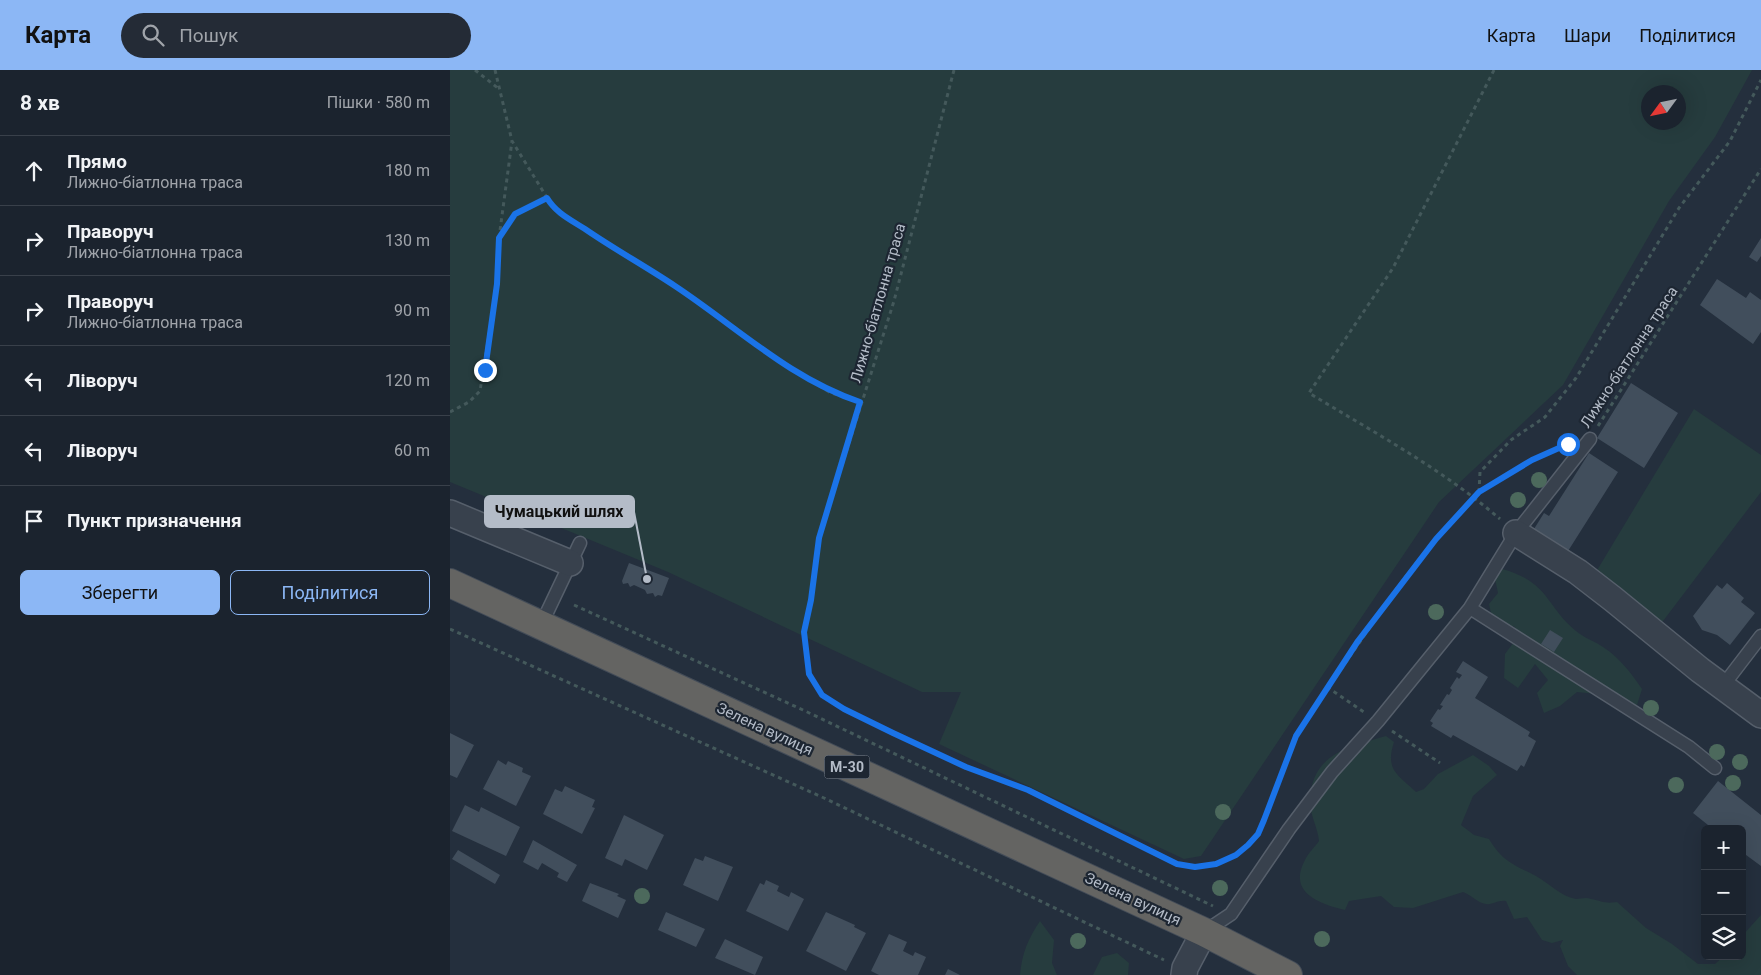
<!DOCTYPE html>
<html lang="uk">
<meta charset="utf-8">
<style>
:root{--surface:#1b232e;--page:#242b36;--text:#f1f3f6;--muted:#a0a4aa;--line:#39404a;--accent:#8cb7f5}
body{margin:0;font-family:Roboto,sans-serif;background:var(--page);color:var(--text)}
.controls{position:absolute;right:15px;bottom:15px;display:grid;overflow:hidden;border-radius:8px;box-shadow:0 5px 20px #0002}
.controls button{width:45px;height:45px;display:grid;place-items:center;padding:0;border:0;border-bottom:1px solid var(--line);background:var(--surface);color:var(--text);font:25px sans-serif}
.compass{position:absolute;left:1191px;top:15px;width:45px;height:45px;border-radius:50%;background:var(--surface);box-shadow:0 5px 20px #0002;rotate:237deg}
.stop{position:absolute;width:15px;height:15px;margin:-11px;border:4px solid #1a73e8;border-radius:50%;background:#fff}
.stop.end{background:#1a73e8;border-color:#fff;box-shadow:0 1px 5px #0008}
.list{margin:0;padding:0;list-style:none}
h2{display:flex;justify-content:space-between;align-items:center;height:65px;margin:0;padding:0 20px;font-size:21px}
h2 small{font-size:16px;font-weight:400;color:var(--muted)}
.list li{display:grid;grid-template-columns:32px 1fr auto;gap:15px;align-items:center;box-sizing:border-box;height:70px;padding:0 20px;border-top:1px solid var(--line)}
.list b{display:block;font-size:19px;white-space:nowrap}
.list p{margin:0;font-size:16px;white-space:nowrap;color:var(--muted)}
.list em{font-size:16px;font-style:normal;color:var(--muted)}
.actions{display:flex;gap:10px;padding:15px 20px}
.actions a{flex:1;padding:11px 0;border:1px solid var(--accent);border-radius:8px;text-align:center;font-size:18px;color:var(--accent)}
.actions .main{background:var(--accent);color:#111}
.icon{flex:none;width:28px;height:28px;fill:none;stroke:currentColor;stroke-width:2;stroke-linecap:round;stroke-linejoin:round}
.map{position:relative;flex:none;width:1311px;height:905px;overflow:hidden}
header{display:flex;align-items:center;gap:30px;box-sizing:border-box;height:70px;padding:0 25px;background:var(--accent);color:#111}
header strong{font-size:24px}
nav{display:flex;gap:28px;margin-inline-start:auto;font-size:18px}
.search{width:350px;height:45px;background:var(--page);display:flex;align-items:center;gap:12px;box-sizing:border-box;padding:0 18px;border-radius:28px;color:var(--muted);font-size:19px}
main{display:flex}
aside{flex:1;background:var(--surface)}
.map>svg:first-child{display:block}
</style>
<header>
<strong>Карта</strong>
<div class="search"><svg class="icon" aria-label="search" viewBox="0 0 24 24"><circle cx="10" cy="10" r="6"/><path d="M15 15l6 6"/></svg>Пошук</div>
<nav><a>Карта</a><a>Шари</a><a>Поділитися</a></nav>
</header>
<main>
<aside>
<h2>8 хв<small>Пішки · 580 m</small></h2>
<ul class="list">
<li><svg class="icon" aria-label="ahead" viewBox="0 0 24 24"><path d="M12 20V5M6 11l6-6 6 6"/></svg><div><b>Прямо</b><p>Лижно-біатлонна траса</p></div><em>180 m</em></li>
<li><svg class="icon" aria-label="right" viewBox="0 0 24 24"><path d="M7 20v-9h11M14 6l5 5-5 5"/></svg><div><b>Праворуч</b><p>Лижно-біатлонна траса</p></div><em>130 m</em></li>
<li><svg class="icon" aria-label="right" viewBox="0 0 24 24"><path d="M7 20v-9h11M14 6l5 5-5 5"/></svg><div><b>Праворуч</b><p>Лижно-біатлонна траса</p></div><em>90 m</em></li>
<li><svg class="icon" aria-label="left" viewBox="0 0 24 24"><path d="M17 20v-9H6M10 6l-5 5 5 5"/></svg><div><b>Ліворуч</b></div><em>120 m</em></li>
<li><svg class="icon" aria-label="left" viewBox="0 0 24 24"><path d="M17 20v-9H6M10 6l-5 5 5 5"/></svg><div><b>Ліворуч</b></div><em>60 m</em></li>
<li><svg class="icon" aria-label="arrive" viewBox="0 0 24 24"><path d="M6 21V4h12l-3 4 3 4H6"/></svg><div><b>Пункт призначення</b></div></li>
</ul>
<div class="actions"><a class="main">Зберегти</a><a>Поділитися</a></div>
</aside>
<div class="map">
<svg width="1311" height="905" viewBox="0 0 1311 905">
<rect width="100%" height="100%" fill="#242f3d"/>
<path fill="#263c3e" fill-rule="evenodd" d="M0,0H1302L1265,67L1219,131L1113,315L989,432L751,786L734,789L489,674L511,622H472L218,502L0,412ZM1198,22H1228V52H1198Z
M1244,339L1311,385V422L1210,555L1146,502Z
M1052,499C1101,512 1096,539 1130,564C1137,569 1146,572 1153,577C1170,588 1181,603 1192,619L1187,635L1147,624L1127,622L1110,636L1094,643L1087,623L1098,610L1085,594L1068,618L1054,608L1055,584L1069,565L1064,556L1045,562L1039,534L1048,523L1045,509Z
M936,666L944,672C935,700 947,704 966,722L974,719L988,704L1023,685L1039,696L1047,705L1023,726L1011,755L1024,765L1039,769C1052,791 1064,795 1086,806C1099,813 1110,826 1126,829C1131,829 1136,827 1141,829C1152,831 1155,834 1167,832L1196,858L1222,874L1248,894H1265L1274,886H1292V866L1311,845V905H1127L1118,896L1110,876L1113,870L1102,873L1092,870L1077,847L1064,849L1056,831C1047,830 1043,835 1036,834C1028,833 1021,825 1013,822L963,838L944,837L931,826L899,831L895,840C870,834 837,823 855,790C858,783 865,777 869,771C868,758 859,743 860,730C862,683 899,677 936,666Z
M590,851L604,870L602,893L607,905H570C572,883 578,869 590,851Z
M667,883L679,893L678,905H643L652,887Z"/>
<path fill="#414e5c" d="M1311,168V186L1307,192L1299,187Z
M1267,209L1296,228L1300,222L1311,230V262L1303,274L1250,235Z
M1181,313L1228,343L1194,398L1147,368Z
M1139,383L1168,402L1113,489L1079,467L1094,443L1099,446Z
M179,493L219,508L212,526L208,525L205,527L203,523L197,524L195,520L184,515L180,517L178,513L173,514L172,511Z
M1277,513L1294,528L1291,532L1305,543L1280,575L1267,565L1252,560L1243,546L1267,515L1272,519Z
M1100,560L1113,568L1104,582L1091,574Z
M1013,591L1038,607L1025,628L1080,662L1078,666L1086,671L1074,697L1071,695L1067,701L1003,665L1001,668L981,656L983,653L980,651L988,639L990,640L993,636L990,635L997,624L999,625L1002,620L1000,618L1007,607L1009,609L1012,605L1006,602Z
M0,663L24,675L7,708L0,705Z
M48,690L56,695L58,691L73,698L72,702L81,706L66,736L33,719Z
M1268,711L1311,745V796L1292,782V759H1263L1243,743Z
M115,716L145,730L142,737L145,738L132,764L93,744L105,719L112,722Z
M15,735L29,742L31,737L70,757L56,786L2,761Z
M174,745L214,765L197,800L175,789L172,796L155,788Z
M83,770L127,795L117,812L107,807L109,803L92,793L88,800L73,792Z
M8,780L50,805L45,814L2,789Z
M255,786L283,797L268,831L233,815L245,788L253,791Z
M316,810L329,816L327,821L339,827L341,822L354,829L338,861L296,841L310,813L314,815Z
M140,813L169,824L167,826L176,830L168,848L132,831Z
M216,842L255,859L246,877L208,860Z
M376,842L405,855L404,857L416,863L396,901L356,881Z
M439,864L457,872L453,881L463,886L465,882L476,887L468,905H429L421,901Z
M275,869L313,887L305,905L265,888Z
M498,899L510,905H495Z"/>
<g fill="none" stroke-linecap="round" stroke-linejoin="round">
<defs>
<path id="service" d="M1020,538L1239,677L1265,698
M91,555L130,473
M1272,617L1311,566
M754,862L781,844L839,759L882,702L928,651L1020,538L1066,463L1140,369"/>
<path id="minor" d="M0,443L120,493
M1066,463L1128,502L1163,529L1250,600L1311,645
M734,905L735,898L754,862"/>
<path id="trunk" d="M0,513L754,862L838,905"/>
</defs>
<use href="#service" stroke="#565f6b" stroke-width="15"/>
<use href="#minor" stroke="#565f6b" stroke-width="28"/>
<use href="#trunk" stroke="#434c58" stroke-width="30"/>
<path stroke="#44595b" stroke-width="3" stroke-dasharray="4 4" stroke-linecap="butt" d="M25,0L49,19
M45,0L62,71L104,139L164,179L225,216L328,291L381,323L411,332
M504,0L444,231L369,468L361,529L354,562L359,604L372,625L394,639L517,697L578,720L727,794L745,797L766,794L786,785L798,775L808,764L814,750L845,666L947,518L985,469L1029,422L1082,390L1110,377
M1044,0L943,198L859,323C925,363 992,399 1050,449
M49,168L62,71
M0,342L19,332L30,321L47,214L49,168L65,145L97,128
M1148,356L1311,99
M1029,422L1030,402L1061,370L1095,347L1126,308L1229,138L1280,71L1311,10
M124,535L353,640L763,836
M0,559L374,728L714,890
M877,617L914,642
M942,661L990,693"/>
<use href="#service" stroke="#38414d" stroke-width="12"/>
<use href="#minor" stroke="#38414d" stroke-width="25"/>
<use href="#trunk" stroke="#646462" stroke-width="28"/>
</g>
<g fill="#4c695c">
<circle cx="1089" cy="410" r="8"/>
<circle cx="1068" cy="430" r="8"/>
<circle cx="986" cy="542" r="8"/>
<circle cx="1201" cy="638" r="8"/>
<circle cx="1267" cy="682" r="8"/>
<circle cx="1290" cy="692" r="8"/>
<circle cx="1283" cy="713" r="8"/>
<circle cx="1226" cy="715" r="8"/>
<circle cx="773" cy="742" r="8"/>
<circle cx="770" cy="818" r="8"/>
<circle cx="192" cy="826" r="8"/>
<circle cx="872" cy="869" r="8"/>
<circle cx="628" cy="871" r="8"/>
</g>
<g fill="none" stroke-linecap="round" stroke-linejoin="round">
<path stroke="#1a73e8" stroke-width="6" d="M35,300L47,214L49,168L65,144L97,128C106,143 121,150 135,159C164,179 195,196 225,216C287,257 339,308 410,332L369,468L361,530L354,562L359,604L372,625L394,639L443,663L516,697L578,720L727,794L745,797L766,794L786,785L798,775L808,764L814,750L846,666L908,571L986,469L1029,422L1082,390L1118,374"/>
</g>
<g text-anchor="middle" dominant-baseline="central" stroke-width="4.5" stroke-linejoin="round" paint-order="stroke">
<rect fill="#1d2632" stroke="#878f9b" stroke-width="1" x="374.5" y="685.5" width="45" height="23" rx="4"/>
<g font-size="14" font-weight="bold" fill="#b4bcc8">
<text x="397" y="697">М-30</text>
</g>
<g font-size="15" fill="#b4bcc8" stroke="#1d2632">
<text transform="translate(428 233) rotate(-74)">Лижно-біатлонна траса</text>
<text transform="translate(1179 287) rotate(-57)">Лижно-біатлонна траса</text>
<text transform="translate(315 659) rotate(25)">Зелена вулиця</text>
<text transform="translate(683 829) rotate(25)">Зелена вулиця</text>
</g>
</g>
<path fill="none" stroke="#b4bcc8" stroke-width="2" d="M197 509L184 442"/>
<circle fill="#b4bcc8" stroke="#1d2632" stroke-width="2" cx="197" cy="509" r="5"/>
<rect fill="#b4bcc8" stroke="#b4bcc8" stroke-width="2" x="35" y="426" width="149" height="31" rx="5"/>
<g font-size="16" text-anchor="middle" font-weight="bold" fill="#111">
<text x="109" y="447">Чумацький шлях</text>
</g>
</svg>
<div class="controls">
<button>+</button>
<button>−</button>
<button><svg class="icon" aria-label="layers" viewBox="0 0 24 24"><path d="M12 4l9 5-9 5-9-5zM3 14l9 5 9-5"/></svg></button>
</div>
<svg class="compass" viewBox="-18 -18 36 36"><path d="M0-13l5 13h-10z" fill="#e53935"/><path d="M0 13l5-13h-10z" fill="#a0a4aa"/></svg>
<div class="stop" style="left:1118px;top:374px"></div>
<div class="stop end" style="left:35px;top:300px"></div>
</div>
</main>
